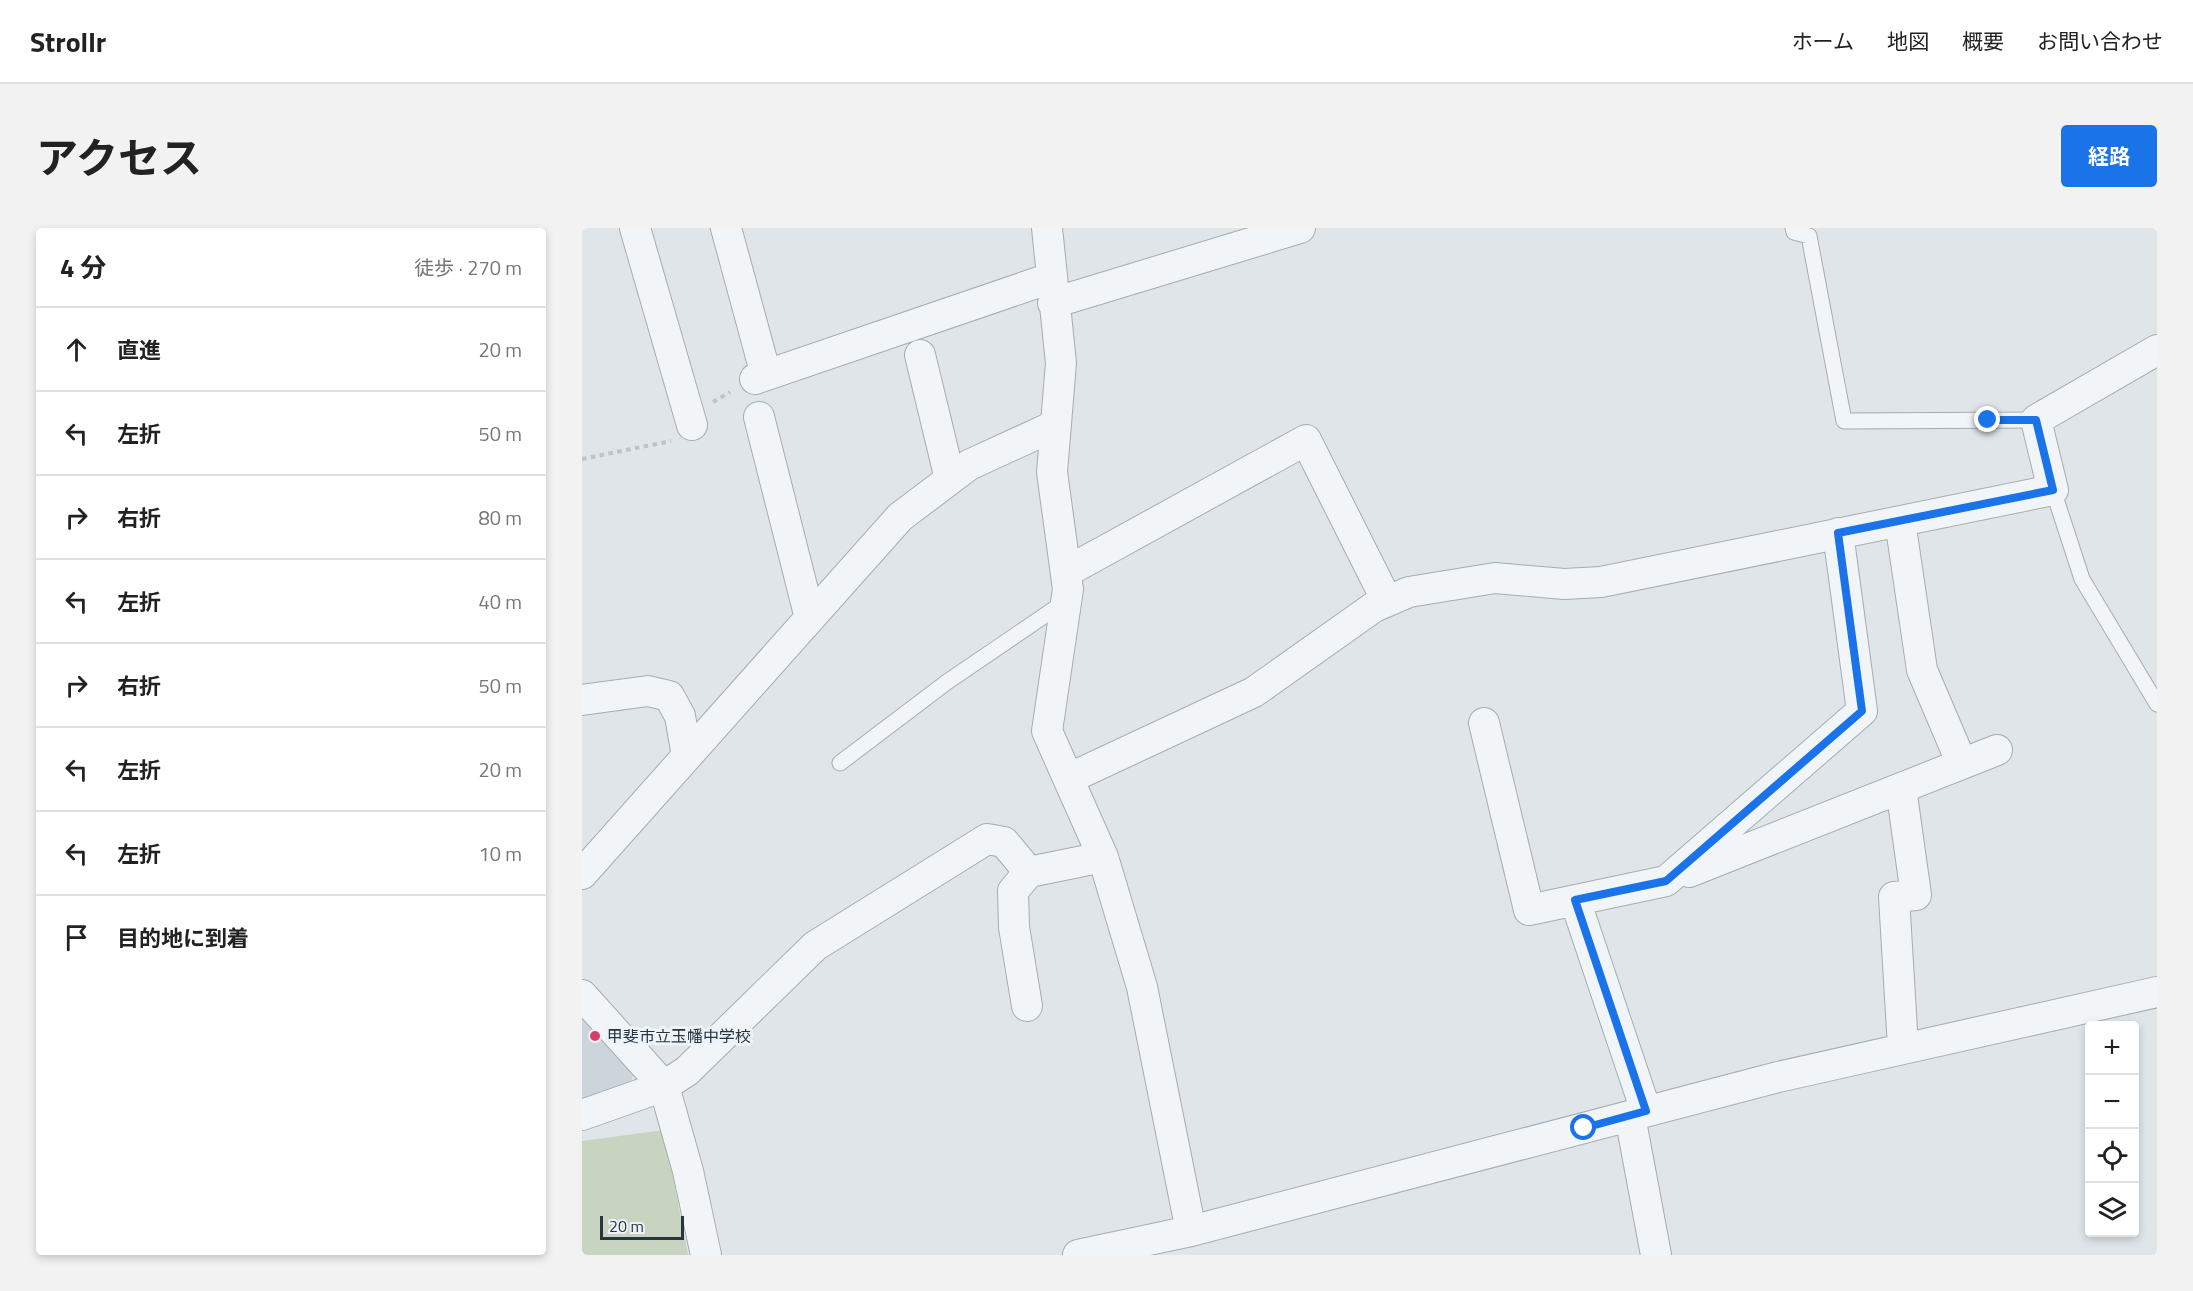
<!DOCTYPE html>
<html lang="ja">
<meta charset="utf-8">
<style>
:root{--surface:#fff;--page:#f2f2f2;--text:#222;--muted:#767676;--line:#e0e0e0;--accent:#1a73e8}
body{margin:0;font-family:"Titillium Web","Noto Sans JP",sans-serif;background:var(--page);color:var(--text)}
.controls{position:absolute;right:18px;bottom:18px;display:grid;overflow:hidden;border-radius:6px;box-shadow:0 3px 9px #0003}
.controls button{width:54px;height:54px;display:grid;place-items:center;padding:0;border:0;border-bottom:2px solid var(--line);background:var(--surface);color:var(--text);font:30px sans-serif}
.scale{position:absolute;left:18px;bottom:15px;width:84px;box-sizing:border-box;padding-left:6px;border:3px solid #273541;border-top:0;font-size:16px;line-height:21px;white-space:nowrap;color:#273541;-webkit-text-stroke:4px #eef3f7;paint-order:stroke}
.stop{position:absolute;width:18px;height:18px;margin:-14px;border:4px solid #1a73e8;border-radius:50%;background:#fff}
.stop.end{background:#1a73e8;border-color:#fff;box-shadow:0 2px 6px #0008}
.list{margin:0;padding:0;list-style:none}
h2{display:flex;justify-content:space-between;align-items:center;height:78px;margin:0;padding:0 24px;font-size:26px}
h2 small{font-size:20px;font-weight:400;color:var(--muted)}
.list li{display:grid;grid-template-columns:39px 1fr auto;gap:18px;align-items:center;box-sizing:border-box;height:84px;padding:0 24px;border-top:2px solid var(--line)}
.list b{display:block;font-size:22px;white-space:nowrap}
.list em{font-size:20px;font-style:normal;color:var(--muted)}
.icon{flex:none;width:33px;height:33px;fill:none;stroke:currentColor;stroke-width:2;stroke-linecap:round;stroke-linejoin:round}
.map{position:relative;flex:none;width:1575px;height:1027px;overflow:hidden;border-radius:6px}
header{display:flex;align-items:center;gap:36px;box-sizing:border-box;height:84px;padding:0 30px;background:var(--surface);border-bottom:2px solid var(--line)}
header strong{font-size:28px}
nav{display:flex;gap:33px;margin-inline-start:auto;font-size:21px}
.intro{display:flex;align-items:center;justify-content:space-between;box-sizing:border-box;height:144px;padding:0 36px}
h1{margin:0;font-size:42px}
.button{padding:15px 27px;border-radius:6px;background:var(--accent);color:#fff;font-size:21px;font-weight:700}
main{display:flex;gap:36px;padding:0 36px}
aside{flex:1;background:var(--surface);border-radius:6px;box-shadow:0 3px 9px #0003}
.map>svg:first-child{display:block}
</style>
<header>
<strong>Strollr</strong>
<nav><a>ホーム</a><a>地図</a><a>概要</a><a>お問い合わせ</a></nav>
</header>
<div class="intro"><h1>アクセス</h1><a class="button">経路</a></div>
<main>
<aside>
<h2>4 分<small>徒歩 · 270 m</small></h2>
<ul class="list">
<li><svg class="icon" aria-label="ahead" viewBox="0 0 24 24"><path d="M12 20V5M6 11l6-6 6 6"/></svg><div><b>直進</b></div><em>20 m</em></li>
<li><svg class="icon" aria-label="left" viewBox="0 0 24 24"><path d="M17 20v-9H6M10 6l-5 5 5 5"/></svg><div><b>左折</b></div><em>50 m</em></li>
<li><svg class="icon" aria-label="right" viewBox="0 0 24 24"><path d="M7 20v-9h11M14 6l5 5-5 5"/></svg><div><b>右折</b></div><em>80 m</em></li>
<li><svg class="icon" aria-label="left" viewBox="0 0 24 24"><path d="M17 20v-9H6M10 6l-5 5 5 5"/></svg><div><b>左折</b></div><em>40 m</em></li>
<li><svg class="icon" aria-label="right" viewBox="0 0 24 24"><path d="M7 20v-9h11M14 6l5 5-5 5"/></svg><div><b>右折</b></div><em>50 m</em></li>
<li><svg class="icon" aria-label="left" viewBox="0 0 24 24"><path d="M17 20v-9H6M10 6l-5 5 5 5"/></svg><div><b>左折</b></div><em>20 m</em></li>
<li><svg class="icon" aria-label="left" viewBox="0 0 24 24"><path d="M17 20v-9H6M10 6l-5 5 5 5"/></svg><div><b>左折</b></div><em>10 m</em></li>
<li><svg class="icon" aria-label="arrive" viewBox="0 0 24 24"><path d="M6 21V4h12l-3 4 3 4H6"/></svg><div><b>目的地に到着</b></div></li>
</ul>
</aside>
<div class="map">
<svg width="1575" height="1027" viewBox="0 0 1575 1027">
<rect width="100%" height="100%" fill="#dfe5e9"/>
<path fill="#cdd4db" d="M0,781L53,835L49,855L0,871Z"/>
<path fill="#c8d4bf" d="M82,902L106,1027H0V913Z"/>
<g fill="none" stroke-linecap="round" stroke-linejoin="round">
<defs>
<path id="lane" d="M1211,0L1212,4L1227,8L1262,193L1454,192
M1471,262L1500,351L1575,476
M258,535L365,454L484,373"/>
<path id="street" d="M53,0L110,197
M144,0L184,147
M465,0L479,135L470,244L486,361L465,503L521,629L560,759L609,1003
M471,75L718,0
M338,127L368,251
M173,151L469,50
M177,189L228,390
M1318,293L1340,442L1380,536
M484,344L724,212L805,373
M0,472L66,463L87,468L98,488L105,528
M902,495L947,682L1084,653L1280,483L1256,305
M488,550L672,464L792,379L827,364L913,350L982,356L1019,354L1471,262L1454,192L1575,122
M1319,560L1334,667L1312,669L1321,819
M1107,644L1415,522
M0,646L318,289L387,237L474,197
M993,672L1064,883
M0,767L82,858L106,943L124,1027
M445,778L432,699L431,663L447,644
M0,887L82,858L105,843L233,718L405,611L422,614L447,644L521,629
M1048,888L1074,1027
M496,1027L609,1003L1196,849L1575,764"/>
</defs>
<use href="#lane" stroke="#a4adb3" stroke-width="17"/>
<use href="#street" stroke="#a4adb3" stroke-width="32"/>
<path stroke="#bdc3c8" stroke-width="4" stroke-dasharray="4.5 4.5" stroke-linecap="butt" d="M131,174L148,164
M0,231L89,213"/>
<use href="#lane" stroke="#f2f5f7" stroke-width="15"/>
<use href="#street" stroke="#f2f5f7" stroke-width="30"/>
</g>
<g fill="none" stroke-linecap="round" stroke-linejoin="round">
<path stroke="#1a73e8" stroke-width="8" d="M1002,900L1064,883L993,672L1084,653L1280,483L1256,305L1471,262L1454,192H1406"/>
</g>
<circle fill="#d63c6c" stroke="#eef3f7" stroke-width="2" cx="13" cy="808" r="6"/>
<g text-anchor="middle" dominant-baseline="central" stroke-width="6" stroke-linejoin="round" paint-order="stroke">
<g font-size="16" fill="#273541" stroke="#eef3f7" text-anchor="start">
<text x="25" y="808">甲斐市立玉幡中学校</text>
</g>
</g>
</svg>
<div class="controls">
<button>+</button>
<button>−</button>
<button><svg class="icon" aria-label="locate" viewBox="0 0 24 24"><circle cx="12" cy="12" r="6"/><path d="M12 2v4M12 18v4M2 12h4M18 12h4"/></svg></button>
<button><svg class="icon" aria-label="layers" viewBox="0 0 24 24"><path d="M12 4l9 5-9 5-9-5zM3 14l9 5 9-5"/></svg></button>
</div>
<div class="scale">20 m</div>
<div class="stop" style="left:1002px;top:900px"></div>
<div class="stop end" style="left:1406px;top:192px"></div>
</div>
</main>
